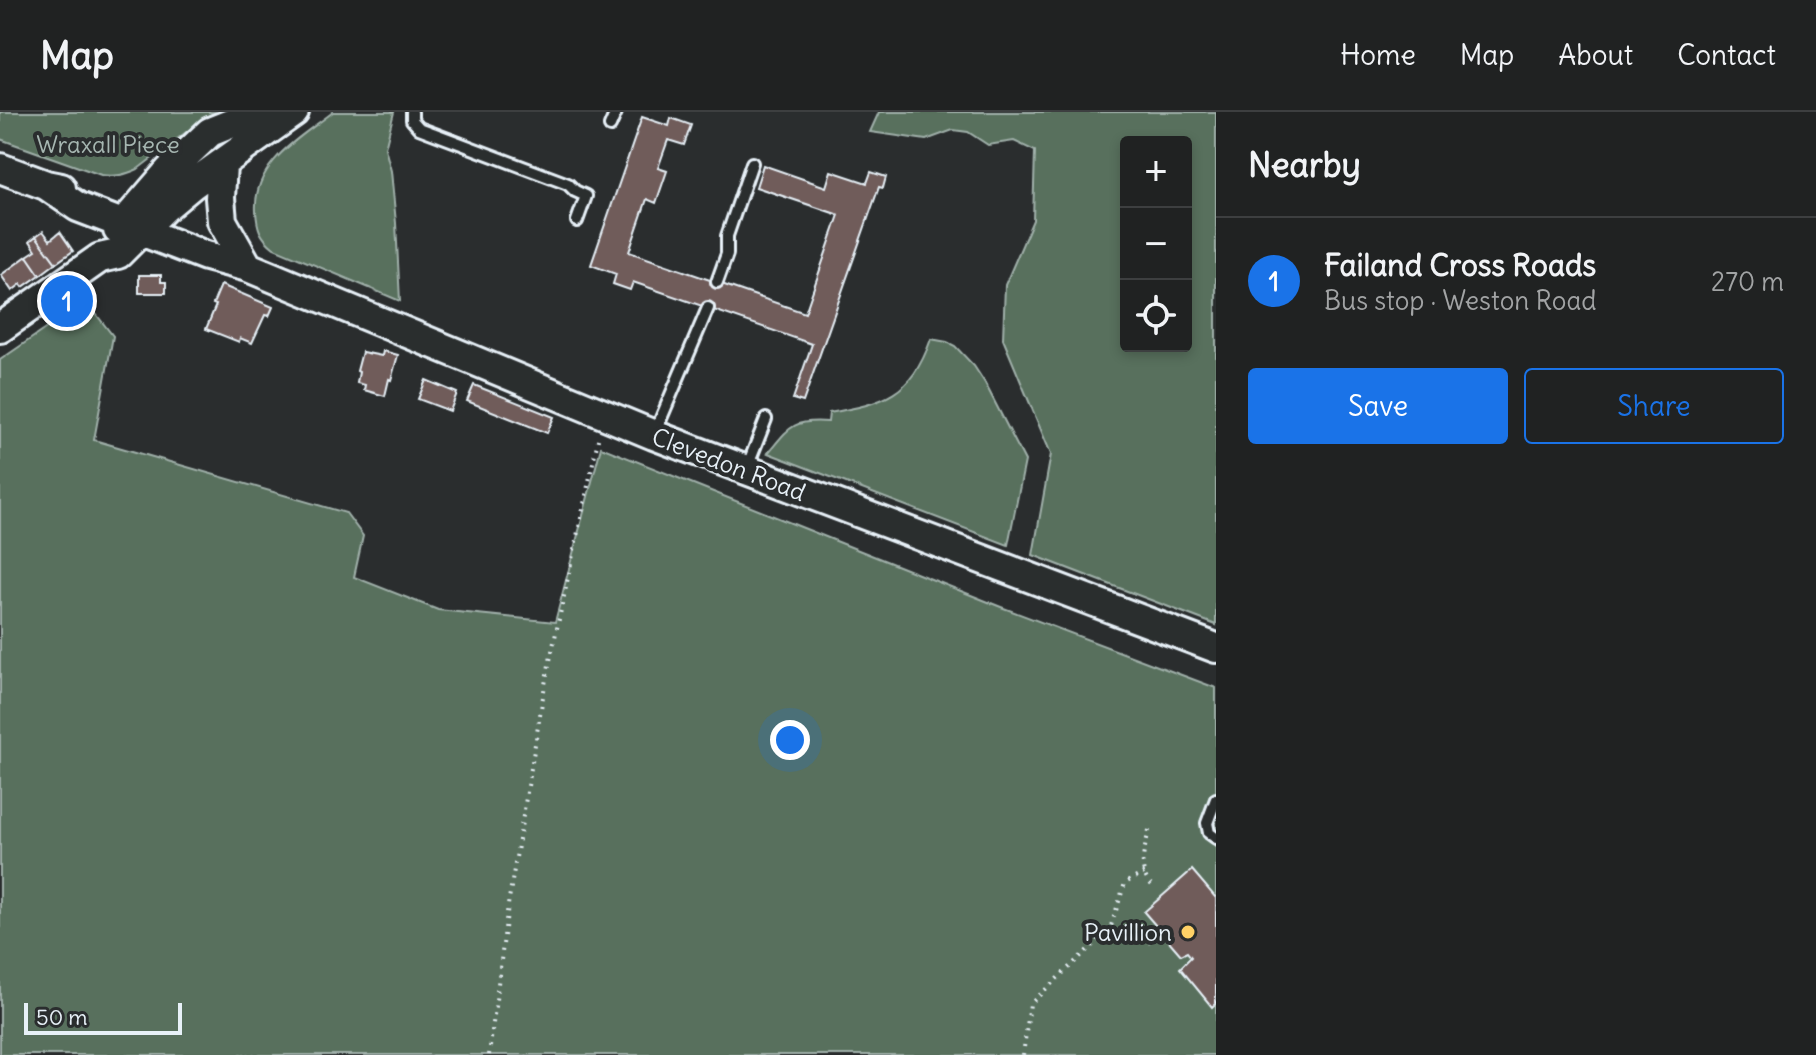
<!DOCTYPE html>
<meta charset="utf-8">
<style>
:root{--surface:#202222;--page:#2d2f2f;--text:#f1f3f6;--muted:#a2a4a5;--line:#3d3f40;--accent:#1a73e8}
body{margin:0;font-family:Delius,sans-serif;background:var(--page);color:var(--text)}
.controls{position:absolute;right:24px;top:24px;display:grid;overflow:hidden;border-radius:8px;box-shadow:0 4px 12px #0003}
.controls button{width:72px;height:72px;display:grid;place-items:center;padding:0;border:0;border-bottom:2px solid var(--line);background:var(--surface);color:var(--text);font:40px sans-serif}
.scale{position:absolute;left:24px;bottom:20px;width:158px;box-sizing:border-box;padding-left:8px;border:4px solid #e8f1f8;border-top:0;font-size:22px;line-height:28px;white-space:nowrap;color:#e8f1f8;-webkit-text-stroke:6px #2a2d2e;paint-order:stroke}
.you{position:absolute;left:790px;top:628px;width:28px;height:28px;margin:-20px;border:6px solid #fff;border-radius:50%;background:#1a73e8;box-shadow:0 0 0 12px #1a73e833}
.badge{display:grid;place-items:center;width:52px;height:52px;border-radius:50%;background:var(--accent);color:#fff;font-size:26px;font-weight:700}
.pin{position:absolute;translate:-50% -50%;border:4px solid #fff;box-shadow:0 2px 8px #0006}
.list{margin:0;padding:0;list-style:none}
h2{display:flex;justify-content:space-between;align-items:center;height:104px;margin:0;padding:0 32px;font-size:34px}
h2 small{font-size:26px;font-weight:400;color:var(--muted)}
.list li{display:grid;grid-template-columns:52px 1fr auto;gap:24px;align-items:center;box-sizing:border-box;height:128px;padding:0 32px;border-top:2px solid var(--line)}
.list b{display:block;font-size:30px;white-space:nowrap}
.list p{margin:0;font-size:26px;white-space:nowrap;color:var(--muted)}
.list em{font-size:26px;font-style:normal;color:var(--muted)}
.actions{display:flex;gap:16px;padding:24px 32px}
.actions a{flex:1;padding:18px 0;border:2px solid var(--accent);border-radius:8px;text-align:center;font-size:28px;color:var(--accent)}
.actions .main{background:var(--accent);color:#fff}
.icon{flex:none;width:44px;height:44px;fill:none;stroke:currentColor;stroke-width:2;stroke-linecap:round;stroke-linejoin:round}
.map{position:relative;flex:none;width:1216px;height:943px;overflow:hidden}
header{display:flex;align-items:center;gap:48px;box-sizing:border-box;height:112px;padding:0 40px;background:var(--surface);border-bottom:2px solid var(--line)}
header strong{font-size:38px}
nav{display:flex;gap:44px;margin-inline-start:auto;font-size:28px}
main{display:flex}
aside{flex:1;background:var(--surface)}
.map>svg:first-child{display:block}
</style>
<header>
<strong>Map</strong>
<nav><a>Home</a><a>Map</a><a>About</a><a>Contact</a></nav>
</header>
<main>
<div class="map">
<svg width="1216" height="943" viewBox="0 0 1216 943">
<rect width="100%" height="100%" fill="#2a2d2e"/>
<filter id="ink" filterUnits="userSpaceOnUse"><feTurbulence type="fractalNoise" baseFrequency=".0125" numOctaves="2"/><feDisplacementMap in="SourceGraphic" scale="16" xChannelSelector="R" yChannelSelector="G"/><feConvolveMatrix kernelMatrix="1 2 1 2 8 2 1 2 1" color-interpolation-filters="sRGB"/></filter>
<g filter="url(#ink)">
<path fill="#58705d" stroke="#a0b0aa" stroke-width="2" fill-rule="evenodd" d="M0,0H216L207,4L138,57C125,63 115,65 101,63L0,27Z
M333,0H394L385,36L391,59L396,111L400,189L274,136C260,125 257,116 256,99C253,51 300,26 333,0Z
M879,0H1216V513L1033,443L1051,342L1003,227L1005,173L1033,108L1035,39L1014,29L988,33L968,20L953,18L926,28L870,20ZM1126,30H1186V234H1126Z
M86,189L113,224L94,328L346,401L363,424L354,465L438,498L555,510L601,335L1001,495L1216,576V943H0V248Z
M931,227L947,230L955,234L974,254L985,271L1025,349L1008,433L768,341C789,316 792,307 828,310L829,301C884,291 911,284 931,227Z"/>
<path fill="#6f5c5a" stroke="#e8f1f8" stroke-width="2" d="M642,5L669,14L671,6L691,13L684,33L668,28L658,56L667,59L656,91L647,87L629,140L805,201L839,103L756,75L763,53L826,75L831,59L867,71L871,60L886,65L883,76L879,75L803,290L793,287L812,232L633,170L630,178L613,172L616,162L591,153Z
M43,119L50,128L60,120L73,139L56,151L36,124Z
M36,124L56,151L40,163L27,144L36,138L30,129Z
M27,144L40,163L23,175L21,172L12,179L1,163Z
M139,163H161V170H166V181H139Z
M221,173L273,195L269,204L265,203L252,231L240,226L239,230L206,217L216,193L213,192Z
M383,239L398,243L391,268L389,267L385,284L364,278L365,273L357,271L359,260L357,259L362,240L382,244Z
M426,268L457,281L450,299L418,287Z
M474,273L554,305L547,321L467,289Z
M1192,758L1216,786V891L1212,895L1180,856L1191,845L1187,840L1181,843L1144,800Z"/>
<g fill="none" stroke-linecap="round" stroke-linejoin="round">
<defs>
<path id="service" d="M412,0V8L419,16L568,72L575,79L586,84L577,109
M610,14L616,0
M717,170L727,142V124L752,51
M654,323L708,196
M746,358L766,307
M1216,687L1207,711L1209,721L1216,726"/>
<path id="secondary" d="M222,52L220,86L222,109L248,155
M0,56L46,73L61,76
M46,73L78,95L206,144L248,155L654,323L1216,536
M118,118L169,59L210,20L260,0
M0,216L100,146L118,142L163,97L193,72L294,0"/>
</defs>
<use href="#service" stroke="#e8f1f8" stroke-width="16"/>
<use href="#secondary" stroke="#e8f1f8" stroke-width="34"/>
<path stroke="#e8f1f8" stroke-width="4" stroke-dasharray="2 6" stroke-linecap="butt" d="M1149,718C1145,738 1135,760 1154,775
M1144,761L1125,771L1110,817L1150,831
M489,943L508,793L546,567L599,323
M1023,943L1030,892L1110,817"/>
<use href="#service" stroke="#2a2d2e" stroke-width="10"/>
<use href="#secondary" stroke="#2a2d2e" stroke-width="28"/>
</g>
</g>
<circle fill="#ffd166" stroke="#2a2d2e" stroke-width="3" cx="1188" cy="820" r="8"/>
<g text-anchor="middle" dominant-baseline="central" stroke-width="8" stroke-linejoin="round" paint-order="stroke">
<g font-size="24" fill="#a7b7b2" stroke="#2a2d2e">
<text x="108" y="32">Wraxall Piece</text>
</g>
<g font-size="24" fill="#e8f1f8" stroke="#2a2d2e">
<text transform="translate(729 352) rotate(21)">Clevedon Road</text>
</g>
<g font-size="24" fill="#e8f1f8" stroke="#2a2d2e" text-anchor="end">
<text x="1172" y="820">Pavillion</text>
</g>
</g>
</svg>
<div class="controls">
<button>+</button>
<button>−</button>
<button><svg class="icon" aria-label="locate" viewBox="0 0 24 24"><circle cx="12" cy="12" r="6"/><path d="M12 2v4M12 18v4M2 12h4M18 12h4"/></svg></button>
</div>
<div class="scale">50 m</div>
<div class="you"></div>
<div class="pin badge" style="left:67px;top:189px">1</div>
</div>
<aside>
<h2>Nearby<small></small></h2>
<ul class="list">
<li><span class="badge">1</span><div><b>Failand Cross Roads</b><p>Bus stop · Weston Road</p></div><em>270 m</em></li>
</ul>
<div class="actions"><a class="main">Save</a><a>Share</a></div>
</aside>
</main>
